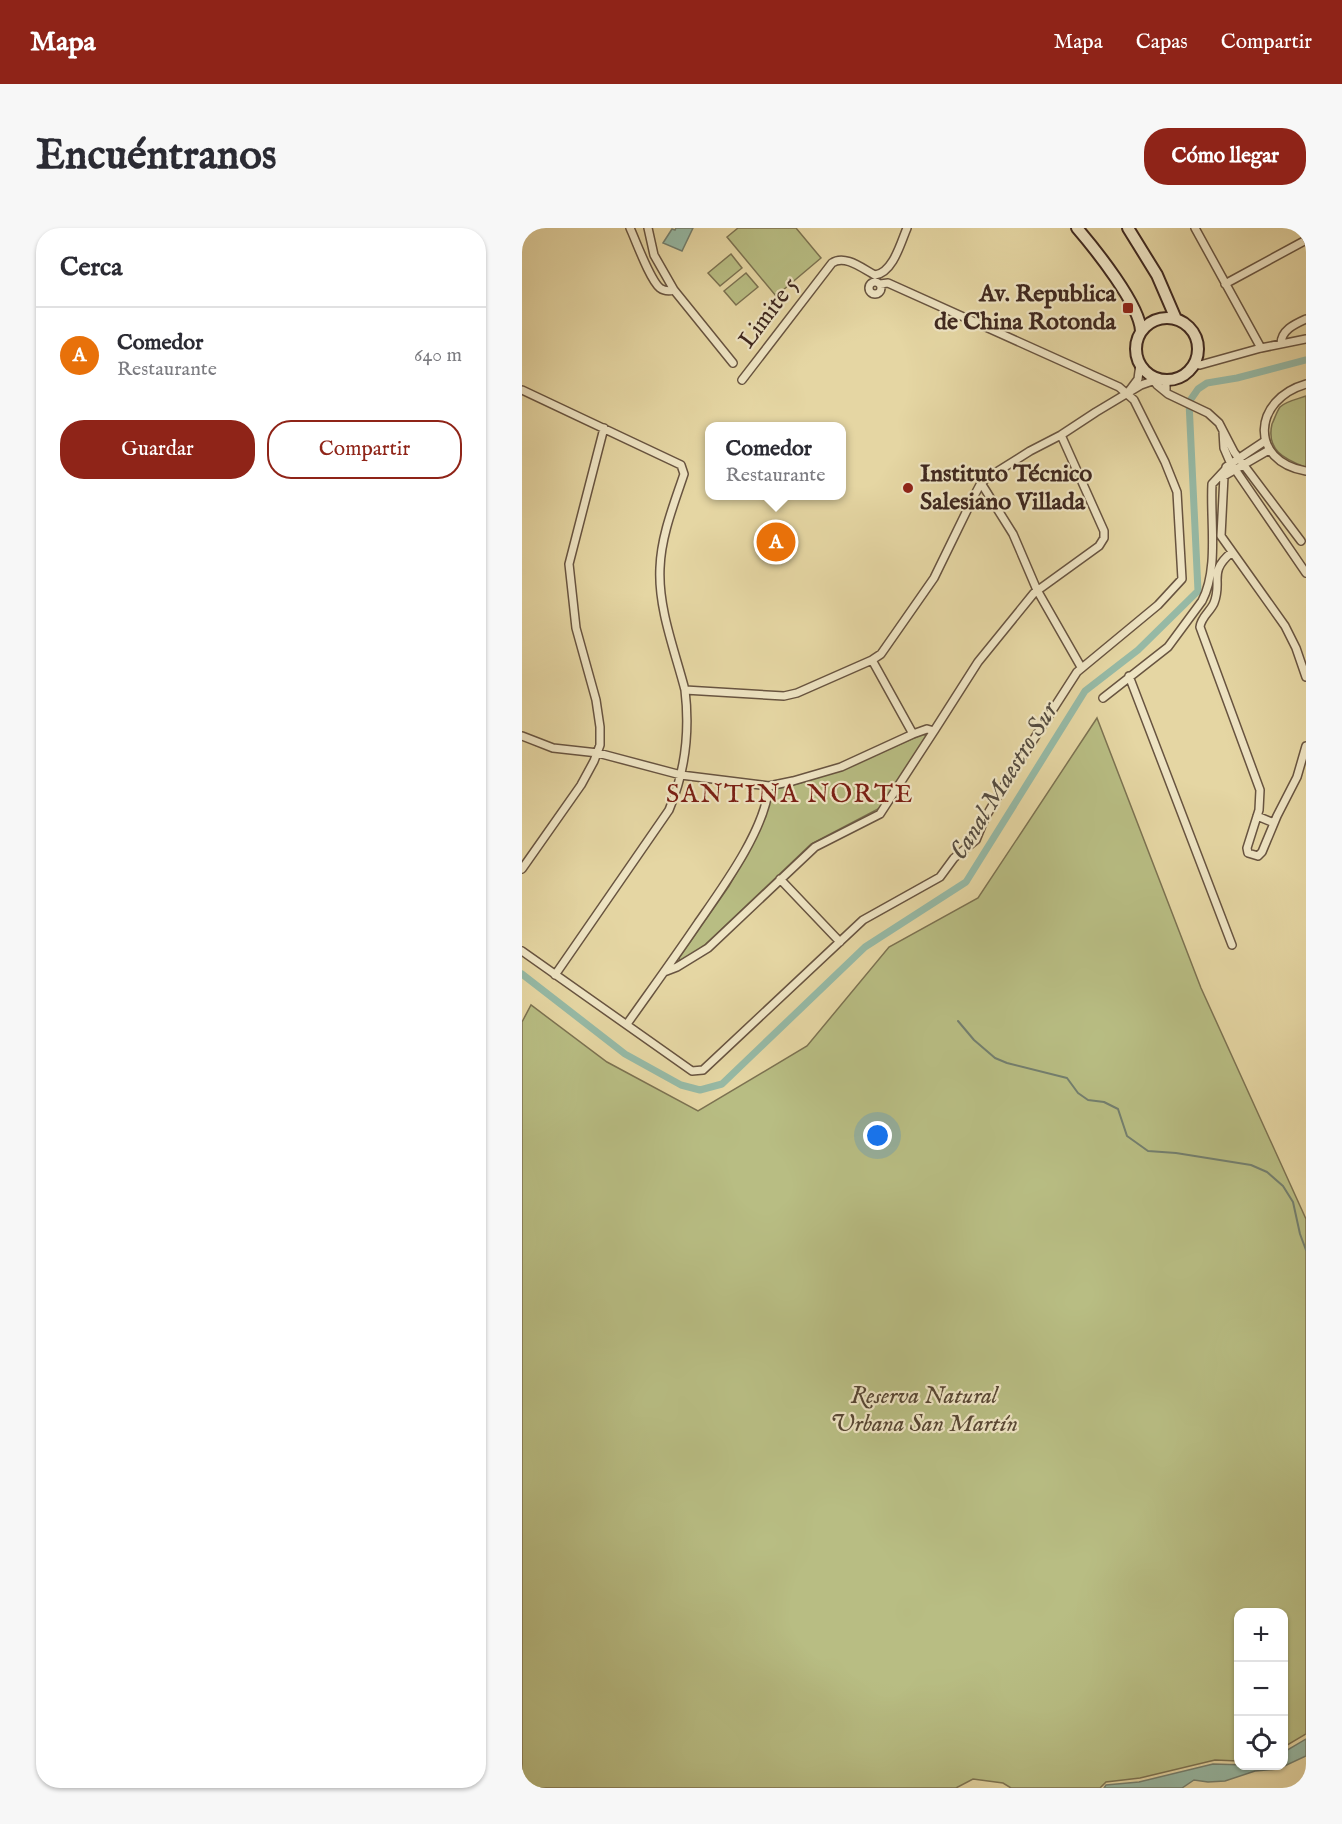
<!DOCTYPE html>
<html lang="es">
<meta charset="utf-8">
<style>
:root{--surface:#fff;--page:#f7f7f7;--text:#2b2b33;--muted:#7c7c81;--line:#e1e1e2;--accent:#8f2418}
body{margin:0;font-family:"IM FELL English",serif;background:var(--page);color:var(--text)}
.controls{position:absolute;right:18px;bottom:18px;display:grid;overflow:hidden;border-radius:12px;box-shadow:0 2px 4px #0004}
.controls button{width:54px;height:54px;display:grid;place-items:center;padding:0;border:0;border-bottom:2px solid var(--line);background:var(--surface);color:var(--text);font:30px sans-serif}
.you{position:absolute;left:356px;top:908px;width:21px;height:21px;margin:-15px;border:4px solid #fff;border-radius:50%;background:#1a73e8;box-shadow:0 0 0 9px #1a73e833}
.badge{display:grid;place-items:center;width:39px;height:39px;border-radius:50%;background:var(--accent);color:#fff;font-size:20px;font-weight:700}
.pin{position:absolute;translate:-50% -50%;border:3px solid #fff;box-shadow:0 2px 6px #0006}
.popup{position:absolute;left:183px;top:194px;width:141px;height:78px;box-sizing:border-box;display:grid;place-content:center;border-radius:12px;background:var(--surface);filter:drop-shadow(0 2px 4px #0005);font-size:20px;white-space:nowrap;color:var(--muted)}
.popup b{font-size:22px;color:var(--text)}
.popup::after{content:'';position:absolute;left:50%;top:100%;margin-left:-12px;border:12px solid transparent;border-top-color:var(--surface)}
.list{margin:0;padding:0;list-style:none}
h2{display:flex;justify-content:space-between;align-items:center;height:78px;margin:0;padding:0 24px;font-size:26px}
h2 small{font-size:20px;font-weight:400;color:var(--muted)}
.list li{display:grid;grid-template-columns:39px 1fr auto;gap:18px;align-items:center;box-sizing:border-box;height:96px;padding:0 24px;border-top:2px solid var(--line)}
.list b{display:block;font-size:22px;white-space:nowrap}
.list p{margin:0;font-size:20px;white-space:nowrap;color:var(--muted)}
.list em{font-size:20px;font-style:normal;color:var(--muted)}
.actions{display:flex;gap:12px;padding:18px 24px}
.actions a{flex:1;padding:14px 0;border:2px solid var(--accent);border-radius:24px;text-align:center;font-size:21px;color:var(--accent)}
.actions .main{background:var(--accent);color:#fff}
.icon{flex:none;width:33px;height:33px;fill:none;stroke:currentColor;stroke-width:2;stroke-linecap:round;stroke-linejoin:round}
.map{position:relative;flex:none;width:784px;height:1560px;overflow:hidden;border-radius:24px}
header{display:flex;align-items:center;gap:36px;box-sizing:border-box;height:84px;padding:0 30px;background:var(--accent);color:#fff}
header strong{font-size:28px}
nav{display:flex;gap:33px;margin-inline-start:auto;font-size:21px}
.intro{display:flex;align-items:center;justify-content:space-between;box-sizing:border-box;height:144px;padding:0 36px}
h1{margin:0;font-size:42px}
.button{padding:15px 27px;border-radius:24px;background:var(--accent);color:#fff;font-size:21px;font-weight:700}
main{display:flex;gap:36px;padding:0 36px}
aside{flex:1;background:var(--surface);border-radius:24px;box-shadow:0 2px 4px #0004}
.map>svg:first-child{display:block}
</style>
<header>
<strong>Mapa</strong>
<nav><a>Mapa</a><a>Capas</a><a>Compartir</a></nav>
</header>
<div class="intro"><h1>Encuéntranos</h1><a class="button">Cómo llegar</a></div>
<main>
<aside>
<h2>Cerca<small></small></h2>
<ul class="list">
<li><span class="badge" style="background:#e8710a">A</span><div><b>Comedor</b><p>Restaurante</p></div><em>640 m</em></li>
</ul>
<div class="actions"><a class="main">Guardar</a><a>Compartir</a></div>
</aside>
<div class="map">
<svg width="784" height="1560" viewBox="0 0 784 1560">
<rect width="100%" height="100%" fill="#e5d6a3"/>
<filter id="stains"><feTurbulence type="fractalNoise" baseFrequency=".00333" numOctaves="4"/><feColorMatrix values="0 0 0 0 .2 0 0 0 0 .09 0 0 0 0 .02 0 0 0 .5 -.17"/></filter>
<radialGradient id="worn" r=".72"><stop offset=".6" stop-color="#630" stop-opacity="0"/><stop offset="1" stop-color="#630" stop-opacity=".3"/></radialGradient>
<path fill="#b8bd83" stroke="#7c7251" stroke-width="1.5" d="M216,0H274L299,30L254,68L205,9Z
M209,26L220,40L198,58L186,45Z
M224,45L236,59L214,77L202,63Z
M784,168V239H783C762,231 744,222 750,196C752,192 755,183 758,179C764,173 776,171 784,168Z
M575,490L679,760L784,991V1506L762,1519V1384H716V1533L693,1532L618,1550L584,1554L578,1560H489L481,1555L451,1551L434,1560H0V794L9,777L85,834L176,883L285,818L367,719L456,670Z
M401,506L405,508L358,580L289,616L184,716L159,734L157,730L207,658L225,626L250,562L278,555L322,541Z"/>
<path fill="#96b9a5" stroke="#737f6f" stroke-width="1.5" d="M154,0H171L160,23L141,15L150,1L153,2Z
M784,1511V1528L756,1541L733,1543L703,1553L686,1554L672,1552L660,1560H582L584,1557L617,1554L691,1536L762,1538V1524Z"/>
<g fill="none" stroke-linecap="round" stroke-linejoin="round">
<path stroke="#737f6f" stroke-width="2" d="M436,793L452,812L473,830L485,835L545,850L556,865L566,872L582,874L596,881L605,908L626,923L654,925L729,937L745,944L761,958L771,974L778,1006L784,1022"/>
<path stroke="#96b9a5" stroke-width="7" d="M0,746L103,826L159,857L178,862L200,856L343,719L444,654L563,463L616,422L676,363L667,174L676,161L685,155L715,150L784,132"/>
<defs>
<path id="street" d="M108,0C114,13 128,52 138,60C142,63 148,63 152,62
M126,0L132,27L152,62L211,135
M673,0L739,120
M347 60a6 6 0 1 1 12 0a6 6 0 1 1-12 0Z
M703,56L784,12
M759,116C759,102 773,96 784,91
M672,136L678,137L739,120L784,111
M628,147L635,157L646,166L686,185L697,195L712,224L779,313
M220,152L310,35C323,26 341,41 353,47C371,45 379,14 385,0
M644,152V164
M784,156C731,171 726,233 784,243
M0,162L159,237L162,246C152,276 139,308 138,340C136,381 153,423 163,462L262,468L275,465L350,432L359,426L412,350L452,268L459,255L465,250L508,223L539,207L574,184L619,157L636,151
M607,163L616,151L618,136
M701,203L702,220L708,234L784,345
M743,213L704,239L702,248L699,308L763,398L774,420L784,449
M702,248L747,222
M459,255L491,306L515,362L559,439
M710,324C685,345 701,352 692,375C688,384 679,389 678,399L738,562L737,582L725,620L726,625L736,628L740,624L755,588L775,549L784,518
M350,432L391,506L405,501L412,503L456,434L512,365L577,318L582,310V303L539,207
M607,448L710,717
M581,470L646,419L680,373C697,341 688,292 690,256L703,242
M0,508L31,520L76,525L159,547L247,558L271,553L319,539L391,506
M735,588L752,595
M0,641L59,557L72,533L78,517V499L74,472L54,400L47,336L82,200
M258,651L318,714
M0,723L170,843L181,842L341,692L418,649L432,630L454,612L463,590L488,548L555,444L636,377L660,351L655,264L643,234L612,172L597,159L366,55L358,56
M142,744L155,739L186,720L293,619L358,586L412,503
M33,747L147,582C164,542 168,504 163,462
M105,796C129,762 153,729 176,695C201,659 243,602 247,558"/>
<path id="secondary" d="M555,0C573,21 618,77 619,103
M606,0L635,47L654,91
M614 121a31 31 0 1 1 62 0a31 31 0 1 1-62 0Z"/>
</defs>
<use href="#street" stroke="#685440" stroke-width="10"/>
<use href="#secondary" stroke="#3f281f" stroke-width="14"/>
<use href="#street" stroke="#eee4c3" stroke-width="7"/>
<use href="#secondary" stroke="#eee4c3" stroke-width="10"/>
</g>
<g fill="#8f2418" stroke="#eee4c3" stroke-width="2">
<rect x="600" y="74" width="12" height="12" rx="3"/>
<circle cx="386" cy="260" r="6"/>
</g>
<g text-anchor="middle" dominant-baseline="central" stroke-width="4.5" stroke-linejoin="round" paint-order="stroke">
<g font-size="24" font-weight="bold" fill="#3f281f" stroke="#eee4c3" text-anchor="end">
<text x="594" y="66">Av. Republica<tspan x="594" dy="28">de China Rotonda</tspan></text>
<text x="398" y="246" text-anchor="start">Instituto Técnico<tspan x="398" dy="28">Salesiano Villada</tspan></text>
</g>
<g font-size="24" fill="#3f281f" stroke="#eee4c3">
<text transform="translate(247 85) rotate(-53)">Limite 5</text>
</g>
<g font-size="24" font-style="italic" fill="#574633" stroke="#eee4c3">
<text x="402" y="1168">Reserva Natural<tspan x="402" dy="28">Urbana San Martín</tspan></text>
</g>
<g font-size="26" font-style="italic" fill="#554c40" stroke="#eee4c3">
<text transform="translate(482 553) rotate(-58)">Canal Maestro Sur</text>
</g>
<g font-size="26" letter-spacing="1.5" fill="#7a1f14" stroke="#eee4c3">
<text x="268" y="566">SANTINA NORTE</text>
</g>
</g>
<rect width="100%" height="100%" filter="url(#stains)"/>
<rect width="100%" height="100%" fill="url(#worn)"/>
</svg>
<div class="controls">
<button>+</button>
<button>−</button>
<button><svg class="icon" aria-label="locate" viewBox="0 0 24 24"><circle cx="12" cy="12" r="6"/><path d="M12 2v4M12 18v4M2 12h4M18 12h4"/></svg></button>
</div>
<div class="you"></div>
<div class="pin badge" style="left:254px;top:314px;background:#e8710a">A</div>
<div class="popup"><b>Comedor</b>Restaurante</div>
</div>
</main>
